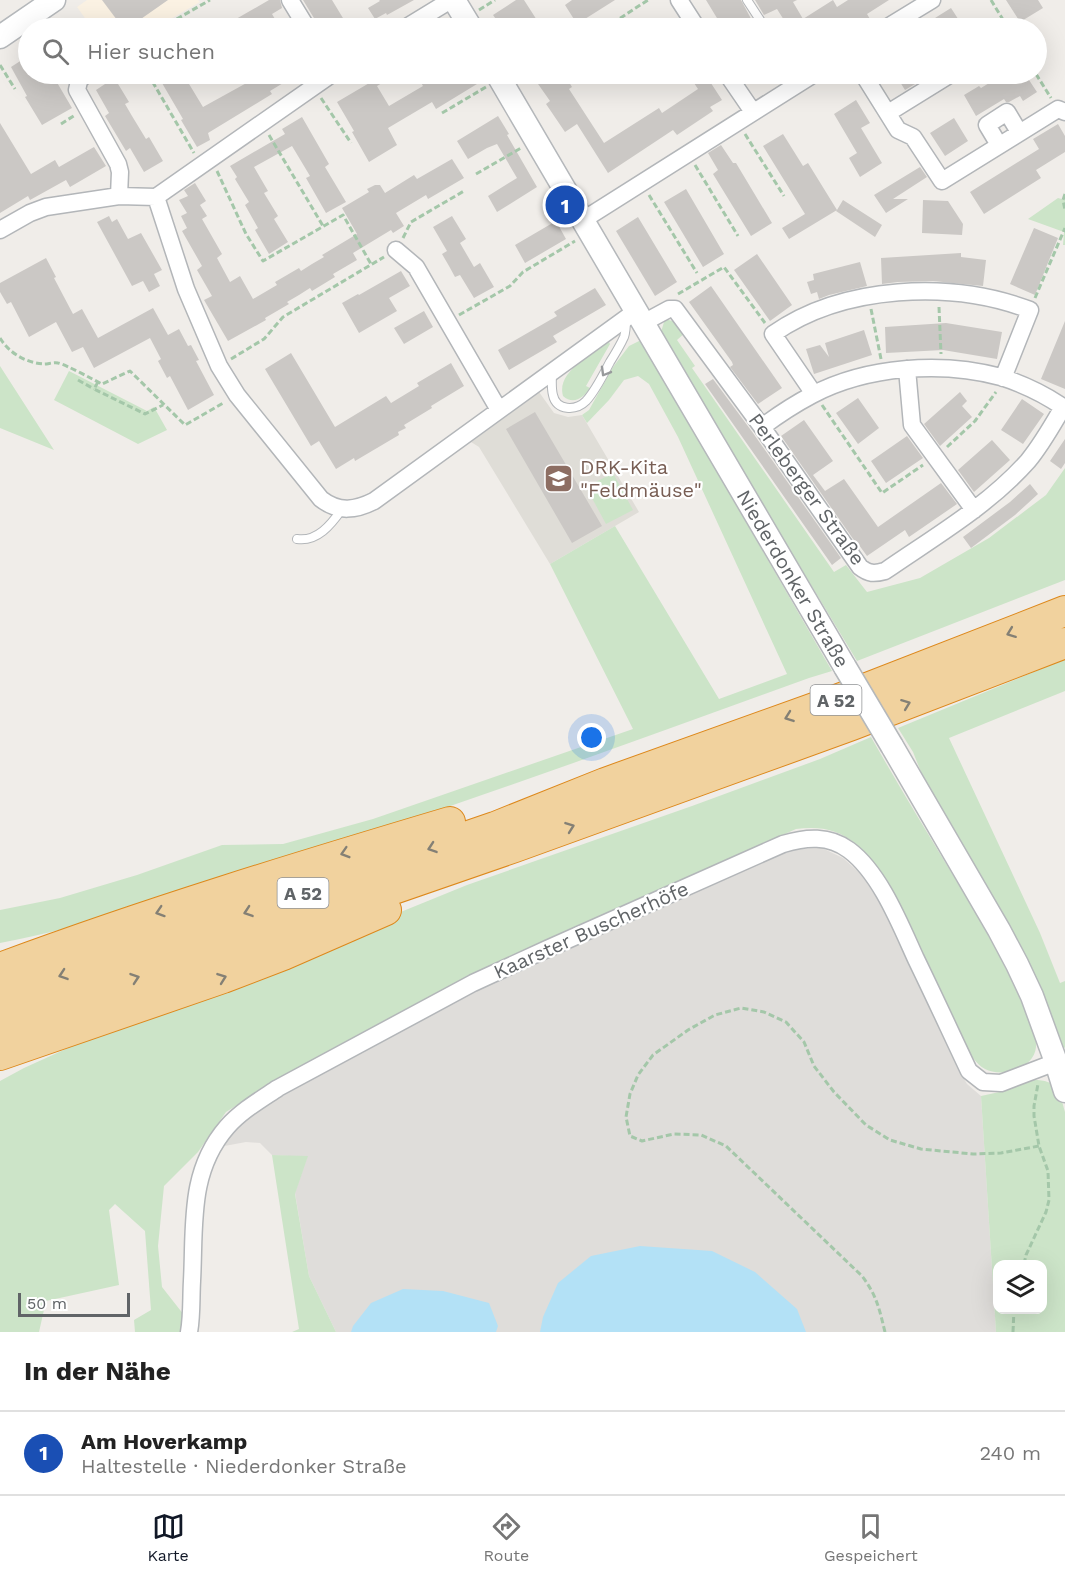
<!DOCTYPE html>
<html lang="de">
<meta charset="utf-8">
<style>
:root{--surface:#fff;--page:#f6f6f6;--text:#222;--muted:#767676;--line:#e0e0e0;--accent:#111827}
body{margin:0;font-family:"Work Sans",sans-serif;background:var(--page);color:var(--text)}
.controls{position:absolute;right:18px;bottom:18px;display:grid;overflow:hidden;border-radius:12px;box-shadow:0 6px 24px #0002}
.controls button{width:54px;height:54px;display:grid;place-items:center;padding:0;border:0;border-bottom:2px solid var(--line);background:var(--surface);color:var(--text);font:30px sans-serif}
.scale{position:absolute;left:18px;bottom:15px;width:112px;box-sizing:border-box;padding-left:6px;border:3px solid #606467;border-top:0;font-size:16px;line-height:21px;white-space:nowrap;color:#606467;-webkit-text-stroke:4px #fff;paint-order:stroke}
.you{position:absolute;left:592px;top:738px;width:21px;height:21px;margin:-15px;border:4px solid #fff;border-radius:50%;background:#1a73e8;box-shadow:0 0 0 9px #1a73e833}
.badge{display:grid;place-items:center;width:39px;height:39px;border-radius:50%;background:var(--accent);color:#fff;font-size:20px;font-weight:700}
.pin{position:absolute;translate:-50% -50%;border:3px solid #fff;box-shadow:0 2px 6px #0006}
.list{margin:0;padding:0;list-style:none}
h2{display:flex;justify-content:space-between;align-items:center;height:78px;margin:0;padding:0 24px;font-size:26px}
h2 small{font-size:20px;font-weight:400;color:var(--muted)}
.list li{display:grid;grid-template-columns:39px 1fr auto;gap:18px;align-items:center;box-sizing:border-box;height:84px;padding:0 24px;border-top:2px solid var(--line)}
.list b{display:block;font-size:22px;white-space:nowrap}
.list p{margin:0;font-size:20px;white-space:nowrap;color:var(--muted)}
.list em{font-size:20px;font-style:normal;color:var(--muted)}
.icon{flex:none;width:33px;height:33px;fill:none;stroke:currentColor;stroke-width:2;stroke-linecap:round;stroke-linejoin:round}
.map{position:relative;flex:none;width:1065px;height:1332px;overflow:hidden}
.search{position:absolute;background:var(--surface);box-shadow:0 6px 24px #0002;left:18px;right:18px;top:18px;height:66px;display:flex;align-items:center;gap:15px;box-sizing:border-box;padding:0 21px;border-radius:33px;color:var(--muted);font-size:22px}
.sheet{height:162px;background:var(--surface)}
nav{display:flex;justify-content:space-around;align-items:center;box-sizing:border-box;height:84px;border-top:2px solid var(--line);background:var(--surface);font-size:16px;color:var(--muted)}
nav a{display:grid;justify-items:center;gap:3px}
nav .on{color:var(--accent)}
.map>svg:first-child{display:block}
</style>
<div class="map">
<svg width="1065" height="1332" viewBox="0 0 1065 1332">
<rect width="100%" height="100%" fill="#f0ede9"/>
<path fill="#fbf2e3" d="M87,0H198L200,2L155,28H92L77,7Z"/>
<path fill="#dfddda" d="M822,848L843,858L862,875L885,909L957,1067L967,1084L981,1096L996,1332H336L309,1276L295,1193L307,1157L272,1155L260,1143L246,1142L219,1147L248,1117L284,1092L475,990L770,858L796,849Z"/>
<path fill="#dfddd7" d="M539,392L554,413L568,417L582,415L639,512L550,564L479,447L471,442Z"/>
<path fill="#cce4c8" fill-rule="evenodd" d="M1058,198L1065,200V245H1063L1064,232L1028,219Z
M665,319L680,323L686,332L677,340L695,366L692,368L834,572L846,565L867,592L920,578L989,538L1046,495L1065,468V580L857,661L660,335Z
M641,340L832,671L809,678C633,742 457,806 279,863C187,892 95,925 0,943V910L60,898L137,875L222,845L283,844L373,819L633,729L550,564L615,526L719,699L787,674L678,437L649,384L638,376L624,380L609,400L587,423L582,415L589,410L613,367L629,346Z
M609,342L610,344L586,386L590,388C584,398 573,405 563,396C556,372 592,354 609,342Z
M0,366L54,450L0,428Z
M69,371L147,411L154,407L167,430L138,444L54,400Z
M613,473L633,510L606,524L586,487Z
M1065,659V691L949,738L1040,933L1060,983L1065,981V1048L1057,1043L925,782L913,752L898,728Z
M871,737C896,781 922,824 948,867C976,913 1003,958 1024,1008C1029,1020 1037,1034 1036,1047C1034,1069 1002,1078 985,1069C976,1064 970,1054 964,1045C948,1011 931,976 915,941C899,907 886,869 856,844C838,829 819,826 796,829L542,942L471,976L256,1093L226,1112L198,1152L164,1186L158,1246L162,1287L184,1315L181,1332H135L134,1320L151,1310L145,1231L115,1204L109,1210L119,1285L46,1301L39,1332H0V1081L24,1068L79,1043L467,885L692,806L820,759Z
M1033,1080C1058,1080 1059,1090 1065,1112V1332H996L981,1096L1004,1091ZM998,1264H1042V1310H998Z
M272,1155L308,1156L295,1194L309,1276L336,1332H292L299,1329Z"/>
<path fill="#b3e1f6" d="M640,1246L712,1251L755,1272L797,1309L806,1332H540L543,1317L558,1283L591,1256Z
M403,1289L443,1291L489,1303L498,1326L496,1332H351L353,1326L371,1303Z"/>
<path fill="#cbc8c5" d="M102,0H168L128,28H123Z
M269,0H280L282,8L272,14L275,19L258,28H242L236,19Z
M303,0H332L349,28H320Z
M379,0H414L387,15L386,13L375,19L368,8L380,1Z
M516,0H524L542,28H502L493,15Z
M572,0H615L577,24L565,5Z
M706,0H741L756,28H723Z
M755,0H797L793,2L803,19L833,0L837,7L848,0H889L867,14L873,24L865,28H858L854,23L844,28H787H789L777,9L764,15Z
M1006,0H1038L1043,8L1020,22Z
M951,8L964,28H919Z
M28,56V74H52L72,108L42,125L25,97L27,96L11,67Z
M98,74H112L129,102L125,104L132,116L146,139L149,137L163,161L144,172L130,148L126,151L105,116L109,113L96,90L105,84Z
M162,74H183L203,107L263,74H298L270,91L272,94L208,133L210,140L197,147L181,120L183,119L162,83L166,81Z
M366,74H397L377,86L389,106L423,86L416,74H471L477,84L436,109L432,102L388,128L397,145L369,162L352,132L354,131L337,102L371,82Z
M531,74H564L572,87L569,89L604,143L659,108L662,113L698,89L688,74H705L722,100L710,107L713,111L677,135L673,130L608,173L577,124L565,132L546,104L550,101Z
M895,74H932L905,90Z
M1004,74H1006L1009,78L1016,74H1025L1037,92L1023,101L1020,96L1009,102H1006L1004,99L976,116L964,95L979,86L981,88Z
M856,100L870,123L861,128L882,163L860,177L849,158L857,153L834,114Z
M498,116L509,134L507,135L537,187L497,212L488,196L517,178L497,144L487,148L468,159L457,141Z
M302,117L329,164L325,167L346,202L326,213L306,178L310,176L292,146L254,167L268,191L264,193L278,216L274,219L288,242L269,254L255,230L258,228L245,205L249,202L235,179L237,177L230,166L285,134L282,129Z
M954,118L968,141L945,156L930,133Z
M0,123L31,174L55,160L59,167L94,147L106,166L70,187L66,180L30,200L28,196L0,213Z
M1058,124L1065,136V152L1036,170L1041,178L984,214L970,192L1039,149L1033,139Z
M783,134L803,166L808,163L837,210L843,200L882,225L875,237L836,211L837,210L789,239L782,228L805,214L763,146Z
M721,145L733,163H736L772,223L751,236L713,174L718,170L708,153Z
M452,159L464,178L428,199L426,195L396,213L404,226L393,233L391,230L353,253L357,260L333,274L335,277L312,291L310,288L299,295L287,302L289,304L265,318L266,320L228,341L204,300L212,296L197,270L202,266L182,231L187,228L181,216L187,213L179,200L188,196L184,190L195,183L206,201L200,205L207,216L202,219L222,254L217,258L230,282L240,276L253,299L277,285L275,282L299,268L301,271L312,264L324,257L322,255L357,234L342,208L369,192L367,189L375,185H380L385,193L414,175L417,179Z
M920,167L927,177L893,199H908L886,213L874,195Z
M686,189L724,254L703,267L664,202Z
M923,200L948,201L963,224L962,235L922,233Z
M109,216L112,222L117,219L128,239L141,233L162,270L154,274L160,286L149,292L143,281L132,286L97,222Z
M452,216L466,239L460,243L474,267L480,263L494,287L474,298L460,275L455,277L449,266L442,254L447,251L433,227Z
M638,217L677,282L655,296L616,231Z
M556,221L566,239L525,263L515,245Z
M1034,228L1058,238L1035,295L1010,284Z
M961,253V257L986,260L983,286L933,281L898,282L882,284L881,258Z
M757,254L792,305L770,321L734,270Z
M46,258L56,277L54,278L73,314L82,309L98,338L153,308L168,335L179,329L188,346L191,345L199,360L196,361L214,395L188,410L170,376L167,378L158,361L161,359L150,338L94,368L83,347L72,352L56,322L29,337L11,302L7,304L0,292V283Z
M860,262L867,286L829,295L819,299L817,292L811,294L807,282L814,280L813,274Z
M401,271L410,286L389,298L397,311L359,333L342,303L358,294L359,295Z
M711,286L782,388L758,404L730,367L733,365L732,362L689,302Z
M595,288L606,305L553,336L557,342L509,370L498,350L557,316L554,312Z
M424,311L433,327L404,344L394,328Z
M1065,321V389L1041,379Z
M946,323L1002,332L997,359L943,350L886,353L885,327Z
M864,330L872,355L814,374L806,349L820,345L829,357L825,343Z
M291,353L335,427L386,396L391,403L419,386L417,383L451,363L464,386L431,406L432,408L404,425L406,428L398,432L399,435L355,461L354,458L336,469L319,441L311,446L265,369Z
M713,379L753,433L841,558L832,565L705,384Z
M960,392L967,401L962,406L972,417L940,446L924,424Z
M858,398L879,428L858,444L836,413Z
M1022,399L1044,414L1023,444L1001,430Z
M535,412L602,526L572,543L506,429Z
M804,420L833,461L813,475L825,491L844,479L878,527L941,483L957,504L909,537L905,530L867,556L859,545L858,546L781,436Z
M907,436L923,458L886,483L871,461Z
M1065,439V463L1061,469L1050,461Z
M992,440L1010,460L974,492L958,470Z
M1030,484L1038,494L1015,515L971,548L963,537L1010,502Z"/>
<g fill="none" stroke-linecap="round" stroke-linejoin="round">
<defs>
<path id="lane" d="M747,0L762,23
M552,372C552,379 551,388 553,395C556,411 576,411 586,401C596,390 603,375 610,362C615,354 620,346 624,337C626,331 626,325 626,319
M297,539C317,542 331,525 342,509"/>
<path id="street" d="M290,0L307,28
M679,0L697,28
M405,28L451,0
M886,28L932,0
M85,74L79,81L77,90L118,164L120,172L119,196L156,197
M332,74L156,197L186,289L219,366L237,395L321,499C339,513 356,510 374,501L636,311
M727,74L753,112
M863,74L898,130L913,137L942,181L1058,109L1065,112
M888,113L951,74
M999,145L987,125L1007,112L1019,132
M583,220L814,74
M0,230L30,213L46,207L119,196
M396,250L416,267L499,410
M643,323L669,309H675L762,427L860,567C869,574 874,574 885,571C934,537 988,506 1028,461C1042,444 1052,426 1063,407C1044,394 1023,384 1001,377C942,361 867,366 812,395C795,404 778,415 762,427
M907,369L912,425L974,510
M814,394L773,334C843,285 951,280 1030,310L1003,378
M189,1332C192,1316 191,1298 192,1281C195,1226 188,1172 227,1127C241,1111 260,1100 278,1088L473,983L547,949L783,844C806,837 829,835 849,850C880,873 900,924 916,959C934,996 951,1033 969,1071L983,1082L1001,1083L1056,1062"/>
<g id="secondary">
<path d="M454,0L471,28"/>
<path d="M0,37L54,0"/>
<path id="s1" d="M497,74L845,667"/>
<path d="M892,746L999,930L1017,964L1032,996L1056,1062L1065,1091"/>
</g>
<path id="highway" d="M0,968C148,913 299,867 450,822
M0,997L495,827L605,783L839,699L1065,611
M0,1025L515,847L852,725L1065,643
M0,1055L223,978L283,955L386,910"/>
</defs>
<use href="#lane" stroke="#b3b6b9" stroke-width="10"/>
<use href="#street" stroke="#b3b6b9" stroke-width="19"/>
<use href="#secondary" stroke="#b5b8bb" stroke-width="25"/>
<use href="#highway" stroke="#dd881b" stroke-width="32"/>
<path stroke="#a4c7a9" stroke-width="3" stroke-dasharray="6 3" stroke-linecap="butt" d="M991,0L1008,28
M479,10L495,0
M161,28L210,0
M282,28L289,25
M605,28L648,0
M0,65L15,89
M148,74L194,153
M1036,74L1051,98
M321,98L351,143
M442,113L486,87
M61,124L75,115
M745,134L784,196
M269,135L323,226
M695,165L738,236
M217,171L246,234L263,261L343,215L371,264
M476,174L521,148
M1065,194L1063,200L1065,210
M649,195L697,273
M403,238L411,222L464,191
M678,294L724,267L765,323
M1035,298L1065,228
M939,307L941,354
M871,309L881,359
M459,315L510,286L523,272L575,241
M0,338C9,353 26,363 44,364C48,364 54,362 58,363C67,365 92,379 102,384L130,371L185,425L225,402
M231,359L264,339L283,317L384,257
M78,380L94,389
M98,382L94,389L145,414L163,405
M822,405L882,493L923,465
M947,447L975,421L996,392
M1024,1264L1026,1255L1046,1212L1049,1200L1048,1171L1039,1146L1034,1116V1106L1038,1084
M885,1332C879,1308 877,1296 862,1276L726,1146L701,1135L674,1134L642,1141L630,1136L626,1117L630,1094L638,1075L653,1055L688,1030L715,1015L741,1008L764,1012L786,1022L804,1042L814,1066L834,1092L866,1125L890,1140L921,1149L973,1154L1001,1153L1039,1146
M1013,1332L1014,1310"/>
<use href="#lane" stroke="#fff" stroke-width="8"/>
<use href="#street" stroke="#fff" stroke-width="16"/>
<use href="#secondary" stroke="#fff" stroke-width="22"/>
<use href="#highway" stroke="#f1d29e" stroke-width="30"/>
<defs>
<path id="secondary-bridge" d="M845,667L892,746"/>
</defs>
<use href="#secondary-bridge" stroke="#b5b8bb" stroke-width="25" stroke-linecap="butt"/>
<use href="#secondary-bridge" stroke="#fff" stroke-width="22"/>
</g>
<defs><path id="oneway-chevron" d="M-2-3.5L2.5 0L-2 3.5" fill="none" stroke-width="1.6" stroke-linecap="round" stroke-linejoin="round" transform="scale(1.5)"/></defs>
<use stroke="#989a9c" href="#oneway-chevron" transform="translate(605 372) rotate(120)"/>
<g stroke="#848075">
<use href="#oneway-chevron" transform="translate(1011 633) rotate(159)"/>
<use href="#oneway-chevron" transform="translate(906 704) rotate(-21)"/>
<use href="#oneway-chevron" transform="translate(789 717) rotate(160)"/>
<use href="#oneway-chevron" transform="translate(570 827) rotate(-20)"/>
<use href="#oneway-chevron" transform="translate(432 848) rotate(161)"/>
<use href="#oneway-chevron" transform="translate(345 853) rotate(163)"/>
<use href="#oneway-chevron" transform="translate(160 912) rotate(162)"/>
<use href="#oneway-chevron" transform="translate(248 912) rotate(161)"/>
<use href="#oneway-chevron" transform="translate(63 975) rotate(161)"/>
<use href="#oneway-chevron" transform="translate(135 978) rotate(-19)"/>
<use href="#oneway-chevron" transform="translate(222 978) rotate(-20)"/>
</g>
<defs>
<symbol id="school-square" viewBox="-11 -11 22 22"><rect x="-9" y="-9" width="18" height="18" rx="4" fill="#8d6e63" stroke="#fff"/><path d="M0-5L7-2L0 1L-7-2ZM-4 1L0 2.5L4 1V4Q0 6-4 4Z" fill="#fff"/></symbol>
</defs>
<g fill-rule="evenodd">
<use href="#school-square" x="542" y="462" width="33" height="33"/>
</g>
<g text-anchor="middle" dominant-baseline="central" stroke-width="4.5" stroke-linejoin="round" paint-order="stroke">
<g fill="#fff" stroke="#909295" stroke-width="1.5">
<rect x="810.5" y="685" width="51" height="30" rx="4.5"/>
<rect x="277.5" y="878" width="51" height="30" rx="4.5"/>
</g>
<g font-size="18" font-weight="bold" fill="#606467">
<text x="836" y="700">A 52</text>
<text x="303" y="893">A 52</text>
</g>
<g font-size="20" fill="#785e54" stroke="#fff" text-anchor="start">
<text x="580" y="467">DRK-Kita<tspan x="580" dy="23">"Feldmäuse"</tspan></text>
</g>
<g font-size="20" fill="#606467" stroke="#fff">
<text transform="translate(807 489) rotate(54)">Perleberger Straße</text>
<text stroke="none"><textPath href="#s1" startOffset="585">Niederdonker Straße</textPath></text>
<text transform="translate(591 930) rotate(-24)">Kaarster Buscherhöfe</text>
</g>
</g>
</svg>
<div class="controls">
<button><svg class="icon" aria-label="layers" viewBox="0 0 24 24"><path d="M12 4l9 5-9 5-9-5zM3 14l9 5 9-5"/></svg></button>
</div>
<div class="scale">50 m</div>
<div class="you"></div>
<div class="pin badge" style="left:565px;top:205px;background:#1a4fb4">1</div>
<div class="search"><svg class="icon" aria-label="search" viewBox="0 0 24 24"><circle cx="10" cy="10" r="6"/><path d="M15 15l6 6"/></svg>Hier suchen</div>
</div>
<section class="sheet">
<h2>In der Nähe<small></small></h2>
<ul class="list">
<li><span class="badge" style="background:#1a4fb4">1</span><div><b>Am Hoverkamp</b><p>Haltestelle · Niederdonker Straße</p></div><em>240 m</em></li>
</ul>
</section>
<nav>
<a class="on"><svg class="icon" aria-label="map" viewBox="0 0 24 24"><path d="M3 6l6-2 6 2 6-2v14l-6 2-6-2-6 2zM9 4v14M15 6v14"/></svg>Karte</a>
<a><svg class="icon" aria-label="directions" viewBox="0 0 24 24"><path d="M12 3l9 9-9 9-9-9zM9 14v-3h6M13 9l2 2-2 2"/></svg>Route</a>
<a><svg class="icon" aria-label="saved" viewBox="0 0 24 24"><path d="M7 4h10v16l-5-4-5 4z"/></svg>Gespeichert</a>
</nav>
